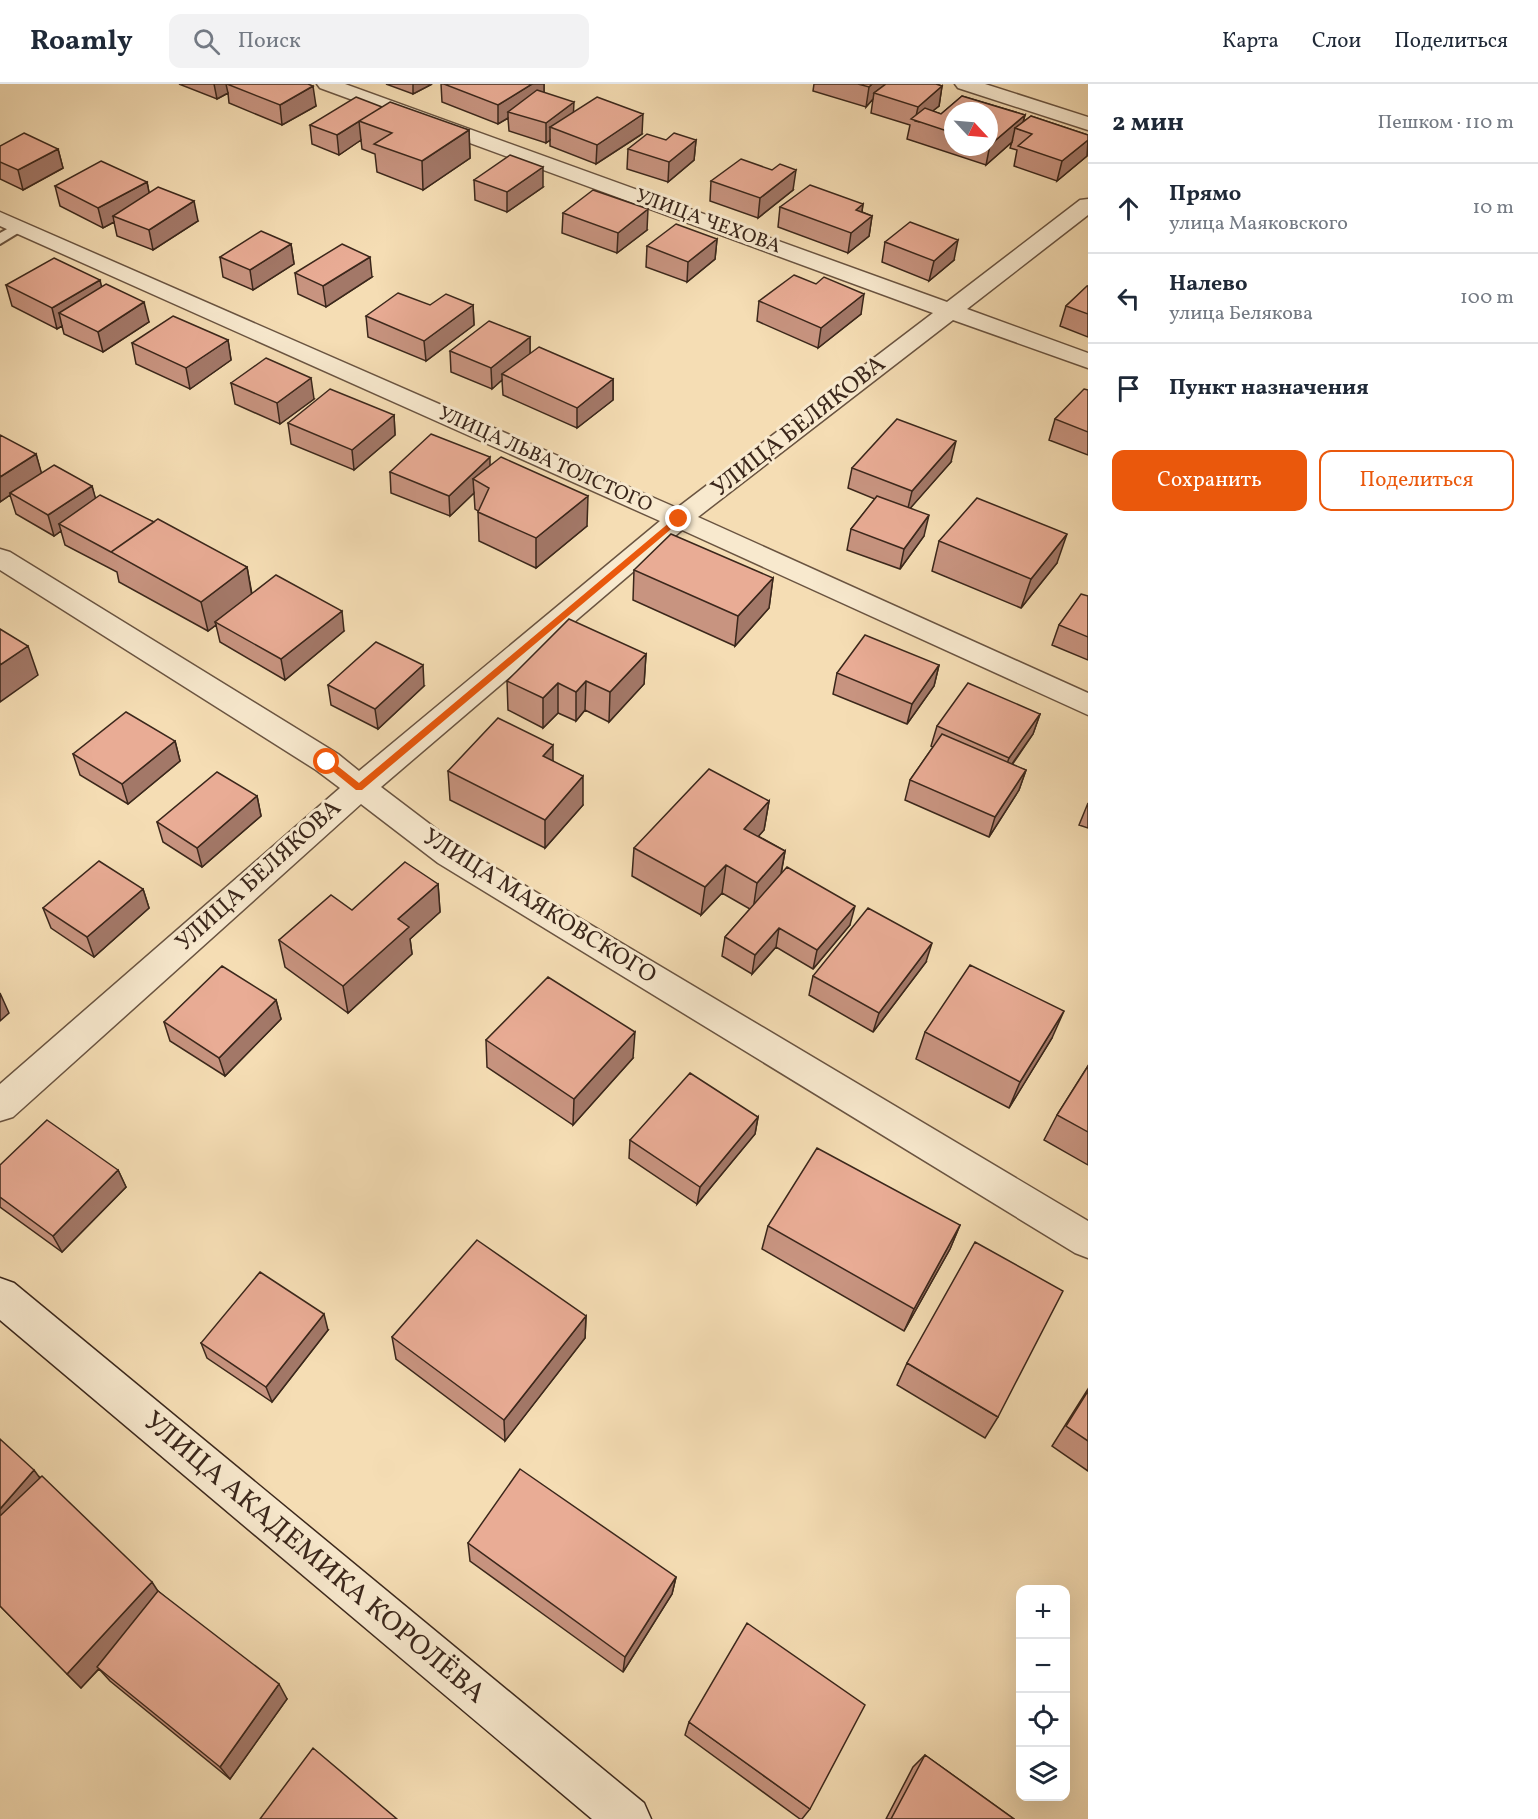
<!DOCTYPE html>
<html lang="ru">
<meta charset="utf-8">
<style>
:root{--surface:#fff;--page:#f2f2f3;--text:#1f2937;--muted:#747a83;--line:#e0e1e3;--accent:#ea580c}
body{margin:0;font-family:Vollkorn,serif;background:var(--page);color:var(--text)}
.controls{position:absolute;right:18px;bottom:18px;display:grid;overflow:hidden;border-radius:12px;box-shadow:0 6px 24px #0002}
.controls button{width:54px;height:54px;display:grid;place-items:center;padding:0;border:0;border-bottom:2px solid var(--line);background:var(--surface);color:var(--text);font:30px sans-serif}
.compass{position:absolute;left:944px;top:18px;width:54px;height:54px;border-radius:50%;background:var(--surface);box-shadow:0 6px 24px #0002;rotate:116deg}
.stop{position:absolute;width:18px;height:18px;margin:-14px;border:4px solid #ea580c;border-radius:50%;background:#fff}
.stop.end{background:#ea580c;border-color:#fff;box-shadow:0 2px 6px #0008}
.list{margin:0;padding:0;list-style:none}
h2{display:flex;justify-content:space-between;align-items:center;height:78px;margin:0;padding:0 24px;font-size:26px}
h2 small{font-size:20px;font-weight:400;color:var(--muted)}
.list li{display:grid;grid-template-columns:39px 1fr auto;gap:18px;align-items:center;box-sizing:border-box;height:90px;padding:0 24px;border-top:2px solid var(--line)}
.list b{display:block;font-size:22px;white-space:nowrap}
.list p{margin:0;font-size:20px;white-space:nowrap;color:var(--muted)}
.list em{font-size:20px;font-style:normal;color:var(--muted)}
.actions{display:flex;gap:12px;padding:18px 24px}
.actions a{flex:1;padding:14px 0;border:2px solid var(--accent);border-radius:12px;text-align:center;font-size:21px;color:var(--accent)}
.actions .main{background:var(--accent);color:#fff}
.icon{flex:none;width:33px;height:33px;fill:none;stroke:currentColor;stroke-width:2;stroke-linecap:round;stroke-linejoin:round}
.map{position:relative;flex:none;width:1088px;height:1735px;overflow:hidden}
header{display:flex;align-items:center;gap:36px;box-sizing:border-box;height:84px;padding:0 30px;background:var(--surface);border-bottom:2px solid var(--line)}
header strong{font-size:28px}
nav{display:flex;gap:33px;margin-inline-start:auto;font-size:21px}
.search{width:420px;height:54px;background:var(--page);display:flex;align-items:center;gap:15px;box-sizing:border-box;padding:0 21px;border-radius:12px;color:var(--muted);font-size:22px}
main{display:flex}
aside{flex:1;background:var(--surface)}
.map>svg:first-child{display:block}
</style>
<header>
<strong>Roamly</strong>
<div class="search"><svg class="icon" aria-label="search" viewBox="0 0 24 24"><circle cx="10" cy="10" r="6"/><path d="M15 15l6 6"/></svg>Поиск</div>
<nav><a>Карта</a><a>Слои</a><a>Поделиться</a></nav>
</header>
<main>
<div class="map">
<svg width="1088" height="1735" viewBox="0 0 1088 1735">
<rect width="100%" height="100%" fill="#f5ddb4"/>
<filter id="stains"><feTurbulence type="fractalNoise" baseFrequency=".00333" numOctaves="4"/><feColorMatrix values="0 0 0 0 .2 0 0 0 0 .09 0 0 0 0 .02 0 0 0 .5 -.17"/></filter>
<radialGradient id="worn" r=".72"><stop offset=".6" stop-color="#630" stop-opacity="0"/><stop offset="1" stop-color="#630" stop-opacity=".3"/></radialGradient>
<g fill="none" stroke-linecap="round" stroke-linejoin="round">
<defs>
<path id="lane" d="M18,139L23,140L25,143L23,146L0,160V149Z"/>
<path id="street" d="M317,0H345L947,218L1080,116L1088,115V131L967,225L1088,269V284L953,236L698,433L1088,609V631L682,446L381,703L460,763L1088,1137V1174L1075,1169L438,779L361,720L13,1033L0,1037V1000L340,704L316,686L0,486V465L10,468L338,670L359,687L660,437L0,142V128L677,424L933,229L320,4Z
M955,0H985L1088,33V46L958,4Z"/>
<path id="secondary" d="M0,1194L14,1199L644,1719L651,1735H592L0,1236Z"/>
</defs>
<use href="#lane" stroke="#6a5441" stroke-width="4"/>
<use href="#street" stroke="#6a5441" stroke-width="3"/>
<use href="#secondary" stroke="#3b271b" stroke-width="3"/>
<use href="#lane" fill="#f8e9ce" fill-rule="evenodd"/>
<use href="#street" fill="#f8e9ce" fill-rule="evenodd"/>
<use href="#secondary" fill="#f8e9ce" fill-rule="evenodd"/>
</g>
<path fill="#c89480" stroke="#3b271b" stroke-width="1.5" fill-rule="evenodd" d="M179,0H308L316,22L282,41L229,19L228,9L217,15Z
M386,0H432L413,10Z
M441,0H544V9L573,28L642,50L596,80L550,62V56L546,59L509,47L508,34L498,40L442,18Z
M814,0H936L942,2L939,22L932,27L941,30L962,12L1025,31L1023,38L1031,32L1088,51V69L1087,72L1057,97L1014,82L1017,66L1010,64L1012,58L986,81L907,55L910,41L871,29L873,15L866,23L813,7ZM953,27H989V63H953Z
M382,23L469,46L470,74L423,106L377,88L375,70L362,65L361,56L339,71L312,60L310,41Z
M666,56H696L694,76L668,98L627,85L628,65Z
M0,62L58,65L63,84L23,106L0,95Z
M474,96L543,103L507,128L475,116Z
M711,97L793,106L758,134L710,117Z
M147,98L149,109L198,137L153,166L117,152L114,138L103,144L60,122L55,102Z
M863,120L862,128L872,132L869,152L848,169L778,143L780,123Z
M563,129L647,146L617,169L562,149Z
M717,155L715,175L687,198L646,183L647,162Z
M885,158L954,176L929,197L882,178Z
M291,160L294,180L253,206L223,193L220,173Z
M295,189L372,193L326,223L298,210Z
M816,200L861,230L818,264L757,237L759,217Z
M6,201L102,203L149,238L103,268L64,250L62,242L57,245L12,222Z
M1088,202V253L1060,242L1066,222Z
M430,221H473L474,241L426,277L368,253L366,232Z
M530,253V270L613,295V316L577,344L503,311L502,296L492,305L451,288L450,267Z
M228,256L231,276L190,305L136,280L132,259Z
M231,299L314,315L280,340L235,320Z
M1088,306V371L1049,356L1055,335Z
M394,331L395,351L354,386L291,360L288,339Z
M36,370L41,389L92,402L95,414L154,438L247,483L252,510L344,547L285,596L220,558L216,541L208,547L119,498L117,488L65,461L61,447L54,452L16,430L10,411L0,418Z
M951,378L910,424L924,452L900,485L847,466L851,445L875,415L848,404L852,384Z
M490,382L587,442L536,484L479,457L478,427L475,425L474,409L450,432L391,409L390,388Z
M939,457L1057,479L1021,524L932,487Z
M634,486L773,494L769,524L735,562L633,516Z
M1088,512V576L1052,561L1059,541Z
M646,570L644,600L609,638L585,626L576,637L558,629L543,644L508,626L507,597Z
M939,581L934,602L907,640L833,610L837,589Z
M328,601L424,602L378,645L331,621Z
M1040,630L1033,650L1012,681L1026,686L1019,706L989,753L905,716L910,696L933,663L931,662L937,642Z
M175,657L180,677L128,720L80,691L73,670Z
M553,677L583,721L545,764L450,716L448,687Z
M257,712L261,732L202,783L163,758L157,738Z
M769,717L764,746L758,752L785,767L781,791L850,841L813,885L776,863L752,890L722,872L725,853L750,825L722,809L701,831L632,792L634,764Z
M1088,719V744L1079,741Z
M438,800L440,828L410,855L412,870L348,929L285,883L279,856L352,826Z
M143,805L149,824L94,873L51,844L43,824Z
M926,878L873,948L809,911L813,892Z
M276,916L281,935L225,992L170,957L164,938Z
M925,948L1052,954L1009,1024L916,975Z
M486,956L633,974L573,1041L487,983Z
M1088,982V1081L1044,1056L1057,1031Z
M758,1033L755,1050L697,1120L629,1074L630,1056Z
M0,1081L118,1086L126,1103L62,1168L0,1123Z
M960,1141L950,1165L904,1247L762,1165L768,1142Z
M586,1232L585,1254L505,1357L396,1275L392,1253Z
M328,1246L272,1318L207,1274L201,1259Z
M907,1279L998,1333L985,1354L897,1301Z
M1088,1305V1387L1052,1362Z
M40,1393L158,1507L287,1615L230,1695L110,1597L99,1585L81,1604L0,1522Z
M468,1459L676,1493L672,1510L623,1588L470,1477Z
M689,1638L810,1725L802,1735H800L685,1651Z
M925,1671L1014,1735H886L913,1683Z"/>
<path fill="#a37868" stroke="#3b271b" stroke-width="1.5" d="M214,0H226L228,9L217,15Z
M413,0H432L413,10Z
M532,0H544V12L508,28V34L498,40V21Z
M872,0H886L874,9L873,15L866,23L869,3Z
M313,2L316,22L282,41L280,21Z
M942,2L939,22L919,38L915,37L918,23Z
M574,18L573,37L550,43V56L546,59V39Z
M382,23L359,37L361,56L339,71L337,51Z
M643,30L642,50L596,80L597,61Z
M1025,31L1021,46L1015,44L1012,58L986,81L990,61Z
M469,46L470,74L423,106L422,77Z
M696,56L694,76L668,98L669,78Z
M1088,56L1087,72L1057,97L1062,77Z
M58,65L63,84L23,106L18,86Z
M543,83V103L507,128V108Z
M796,86L793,106L758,134L760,114Z
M147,98L151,118L113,132L114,138L103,144L98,124Z
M194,117L198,137L153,166L149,146Z
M863,120L860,140L856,126Z
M648,125L647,146L617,169L618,149Z
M872,132L869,152L848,169L851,149Z
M717,155L715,175L687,198L688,178Z
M958,156L954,176L929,197L934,177Z
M291,160L294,180L253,206L250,186Z
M370,173L372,193L326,223L323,202Z
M100,196L105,217L59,229L62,242L57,245L52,224Z
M864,210L861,230L818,264L821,244Z
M144,218L149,238L103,268L98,248Z
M473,221L474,241L426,277L424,257Z
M530,253V274L502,290V296L492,305L491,284Z
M228,256L231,276L190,305L186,284Z
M311,294L314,315L280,340L277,319Z
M613,295V316L577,344V324Z
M394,331L395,351L354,386L352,366Z
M956,357L951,378L907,428L912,407Z
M36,370L42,391L10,409V411L0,418V393Z
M490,373V393L473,395L474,409L450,432L449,412Z
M92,402L98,423L59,440L61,447L54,452L48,431Z
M588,412L587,442L536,484V454Z
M929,431L924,452L900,485L904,465Z
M1067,450L1057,479L1021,524L1031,495Z
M247,483L252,513L215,538L216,541L208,547L201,518Z
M773,494L769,524L735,562L738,532Z
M342,527L344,547L285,596L281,575Z
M28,562L38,591L0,618V581Z
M646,570L644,600L609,638L610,608Z
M423,581L424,602L378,645L375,625Z
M939,581L934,602L907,640L912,620Z
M586,597L585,626L576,637V608Z
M558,599V629L543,644V614Z
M1040,630L1033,650L1002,694L1009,674Z
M175,657L180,677L128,720L122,700Z
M553,661V690L543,672Z
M1026,686L1019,706L989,753L995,733Z
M583,692V721L545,764V736Z
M257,712L261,732L202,783L197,764Z
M769,717L764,746L740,773L744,745Z
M785,767L780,795L753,826L757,799Z
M726,781L722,809L701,831L705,803Z
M438,800L440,828L410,855L412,870L348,929L343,902L398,835Z
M143,805L149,824L94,873L87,853Z
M855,822L850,841L813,885L817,866Z
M779,844L776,863L752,890L755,871Z
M932,859L926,878L873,948L879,929Z
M0,909L9,929L0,937Z
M276,916L281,935L225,992L219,974Z
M1064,927L1052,954L1009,1024L1020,998Z
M635,948L633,974L573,1041L574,1015Z
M758,1033L755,1050L697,1120L700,1103Z
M118,1086L126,1103L62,1168L53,1152Z
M960,1141L950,1165L904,1247L914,1225Z
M324,1230L328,1246L272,1318L266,1303Z
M586,1232L585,1254L505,1357L504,1336Z
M34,1386L48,1405L0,1462V1425Z
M676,1493L672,1510L623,1588L625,1573Z
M152,1498L163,1515L81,1604L67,1590Z
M279,1600L287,1615L230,1695L220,1683Z"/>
<path fill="#e9ac95" stroke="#3b271b" stroke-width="1.5" d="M227,0H308L313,2L280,21Z
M444,0H532L498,21Z
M858,0H872L869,3Z
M886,0H936L942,2L918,23L874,9Z
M537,6L574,18L546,39L508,28Z
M962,12L1025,31L990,61H989V27H953V49L911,35L925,24L941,30Z
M356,13L382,23L337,51L310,41Z
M597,13L643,30L597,61L550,43Z
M390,18L469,46L422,77L374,60L392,49L359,37Z
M1031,32L1088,51V56L1062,77L1018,62L1032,50L1015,44Z
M24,49L58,65L18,86L0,78V62Z
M674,49L696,56L669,78L628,65L647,50L666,56Z
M510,71L543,83L507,108L474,96Z
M741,75L772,86L780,80L796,86L760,114L711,97Z
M101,77L147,98L98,124L55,102Z
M810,101L863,120L856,126L872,132L851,149L780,123Z
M158,103L194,117L149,146L113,132Z
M593,106L648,125L618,149L563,129Z
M910,138L958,156L934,177L885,158Z
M676,140L717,155L688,178L647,162Z
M261,147L291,160L250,186L220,173Z
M342,160L370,173L323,202L295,189Z
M54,174L100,196L52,224L6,201Z
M794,191L816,200L824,193L864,210L821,244L759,217Z
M106,200L144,218L98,248L59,229Z
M1087,202H1088V230L1066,222Z
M398,209L430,221L446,210L473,221L424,257L366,232Z
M173,232L228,256L186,284L132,259Z
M489,237L530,253L491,284L450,267Z
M539,263L613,295L577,324L502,290Z
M266,274L311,294L277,319L231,299Z
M330,305L394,331L352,366L288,339Z
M1084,305L1088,306V348L1055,335Z
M897,335L956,357L912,407L852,384Z
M431,350L490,373L449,412L390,388Z
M0,351L36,370L0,393Z
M501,373L588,412L536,454L478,428L489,404L473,395Z
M54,381L92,402L48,431L10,409Z
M100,411L154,438L111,468L59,440Z
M877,412L929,431L904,465L851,445Z
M977,414L1067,450L1031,495L939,457Z
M158,435L247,483L201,518L111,468Z
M671,450L773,494L738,532L634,486Z
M276,491L342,527L281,575L215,538Z
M1081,510L1088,512V553L1059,541Z
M569,535L646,570L610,608L586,597L576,608L558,599L543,614L507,597Z
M0,545L28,562L0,581Z
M865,551L939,581L912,620L837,589Z
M376,558L423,581L375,625L328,601Z
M968,599L1040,630L1009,674L937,642Z
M126,628L175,657L122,700L73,670Z
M498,634L553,661L543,672L583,692L545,736L448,687Z
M942,650L1026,686L995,733L910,696Z
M709,685L769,717L744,745L785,767L757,799L726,781L705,803L634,764Z
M217,688L257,712L197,764L157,738Z
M99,777L143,805L87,853L43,824Z
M405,778L438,800L398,835L409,843L343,902L279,856L331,811L352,826Z
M787,783L855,822L817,866L779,844L755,871L725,853Z
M868,824L932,859L879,929L813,892Z
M970,881L1064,927L1020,998L925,948Z
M222,882L276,916L219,974L164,938Z
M548,893L635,948L574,1015L486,956Z
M1088,982V1048L1057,1031Z
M690,989L758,1033L700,1103L630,1056Z
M47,1036L118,1086L53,1152L0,1113V1081Z
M817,1064L960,1141L914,1225L768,1142Z
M477,1156L586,1232L504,1336L392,1253Z
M975,1158L1063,1207L998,1333L907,1279Z
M260,1188L324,1230L266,1303L201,1259Z
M1088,1307V1357L1066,1342Z
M0,1355L34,1386L0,1425Z
M520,1385L676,1493L625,1573L468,1459Z
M42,1392L152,1498L67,1590L0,1522V1432Z
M158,1507L279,1600L220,1683L97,1583Z
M747,1539L865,1621L810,1725L689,1638Z
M313,1664L397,1735H260Z
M925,1671L1014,1735H891Z"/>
<path fill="#ea580c" d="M676,433L683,435L362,706H356L324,680V676H330L359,699Z"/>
<g text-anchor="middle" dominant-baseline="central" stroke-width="6" stroke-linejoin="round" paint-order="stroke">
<g font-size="20" fill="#3b271b" stroke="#f8e9ce">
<text transform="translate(708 138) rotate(20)">УЛИЦА ЧЕХОВА</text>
<text transform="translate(545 376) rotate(24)">УЛИЦА ЛЬВА ТОЛСТОГО</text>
</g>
<g font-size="24" fill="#3b271b" stroke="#f8e9ce">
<text transform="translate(799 343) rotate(-38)">УЛИЦА БЕЛЯКОВА</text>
<text transform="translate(259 792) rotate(-42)">УЛИЦА БЕЛЯКОВА</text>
<text transform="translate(539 823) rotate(32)">УЛИЦА МАЯКОВСКОГО</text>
</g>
<g font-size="28" fill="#3b271b" stroke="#f8e9ce">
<text transform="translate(314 1474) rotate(40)">УЛИЦА АКАДЕМИКА КОРОЛЁВА</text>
</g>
</g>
<rect width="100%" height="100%" filter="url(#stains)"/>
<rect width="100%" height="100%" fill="url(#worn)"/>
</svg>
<div class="controls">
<button>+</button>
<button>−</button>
<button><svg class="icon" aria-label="locate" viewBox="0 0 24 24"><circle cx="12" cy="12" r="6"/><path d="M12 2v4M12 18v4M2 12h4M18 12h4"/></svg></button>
<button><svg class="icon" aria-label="layers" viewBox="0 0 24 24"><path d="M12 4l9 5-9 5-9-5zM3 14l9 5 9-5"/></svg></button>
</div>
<svg class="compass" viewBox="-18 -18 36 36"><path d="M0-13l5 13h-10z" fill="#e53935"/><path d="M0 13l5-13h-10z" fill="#747a83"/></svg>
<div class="stop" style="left:327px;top:678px"></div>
<div class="stop end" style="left:679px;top:435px"></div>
</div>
<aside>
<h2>2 мин<small>Пешком · 110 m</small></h2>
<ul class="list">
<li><svg class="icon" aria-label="ahead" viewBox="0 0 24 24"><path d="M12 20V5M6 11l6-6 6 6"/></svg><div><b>Прямо</b><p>улица Маяковского</p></div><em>10 m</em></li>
<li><svg class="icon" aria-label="left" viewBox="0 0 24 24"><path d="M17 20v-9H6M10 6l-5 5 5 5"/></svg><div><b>Налево</b><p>улица Белякова</p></div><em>100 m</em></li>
<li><svg class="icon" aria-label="arrive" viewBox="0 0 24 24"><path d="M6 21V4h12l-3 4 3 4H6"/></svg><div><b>Пункт назначения</b></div></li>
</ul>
<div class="actions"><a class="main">Сохранить</a><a>Поделиться</a></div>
</aside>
</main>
